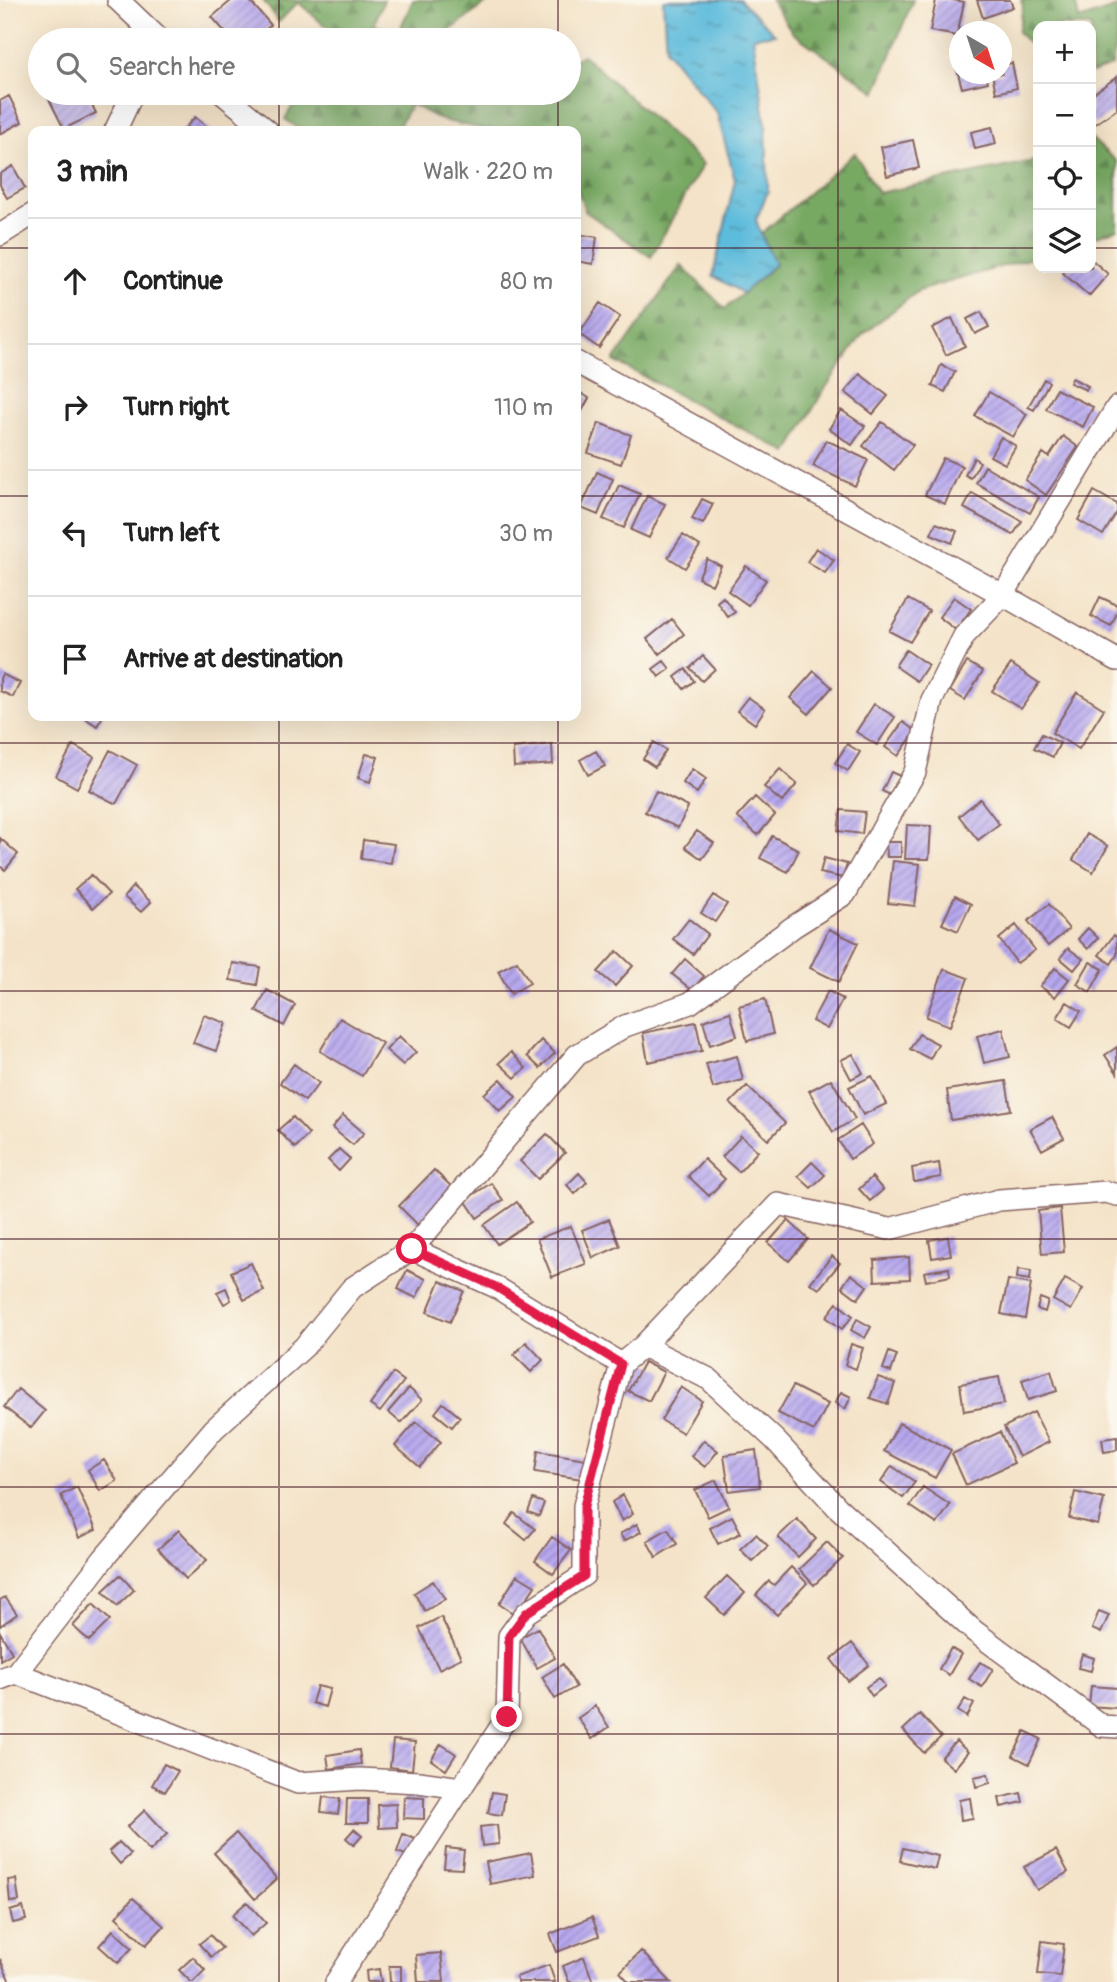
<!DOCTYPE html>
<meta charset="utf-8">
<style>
:root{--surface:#fff;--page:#f2f2f2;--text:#222;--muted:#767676;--line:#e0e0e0}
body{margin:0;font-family:Pangolin,sans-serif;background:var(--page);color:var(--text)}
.controls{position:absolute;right:21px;top:21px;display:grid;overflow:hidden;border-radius:14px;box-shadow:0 7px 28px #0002}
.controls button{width:63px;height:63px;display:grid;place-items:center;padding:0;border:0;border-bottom:2px solid var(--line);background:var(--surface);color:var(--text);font:35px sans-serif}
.compass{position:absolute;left:949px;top:21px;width:63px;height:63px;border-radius:50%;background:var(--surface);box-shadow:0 7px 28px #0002;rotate:141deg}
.stop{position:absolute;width:21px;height:21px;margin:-16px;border:5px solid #e11d48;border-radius:50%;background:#fff}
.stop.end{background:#e11d48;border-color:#fff;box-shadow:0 2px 7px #0008}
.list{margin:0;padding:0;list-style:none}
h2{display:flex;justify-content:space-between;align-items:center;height:91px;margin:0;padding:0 28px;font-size:30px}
h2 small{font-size:23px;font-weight:400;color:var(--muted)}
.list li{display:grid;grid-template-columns:46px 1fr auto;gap:21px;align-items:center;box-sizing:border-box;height:126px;padding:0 28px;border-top:2px solid var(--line)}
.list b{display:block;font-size:26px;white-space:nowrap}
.list em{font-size:23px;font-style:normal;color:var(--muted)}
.icon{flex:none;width:38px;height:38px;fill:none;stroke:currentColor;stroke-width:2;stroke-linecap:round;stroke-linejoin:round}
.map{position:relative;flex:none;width:1117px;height:1982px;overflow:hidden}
.search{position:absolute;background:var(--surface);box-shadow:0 7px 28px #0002;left:28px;top:28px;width:553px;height:77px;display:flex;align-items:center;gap:18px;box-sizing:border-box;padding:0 24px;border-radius:38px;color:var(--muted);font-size:26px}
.panel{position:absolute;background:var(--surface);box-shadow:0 7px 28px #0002;left:28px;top:126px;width:553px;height:595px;border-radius:14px}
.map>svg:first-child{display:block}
</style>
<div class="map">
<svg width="1117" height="1982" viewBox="0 0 1117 1982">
<defs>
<pattern id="forest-firs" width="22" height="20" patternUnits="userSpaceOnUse" patternTransform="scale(1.75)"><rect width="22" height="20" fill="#78a964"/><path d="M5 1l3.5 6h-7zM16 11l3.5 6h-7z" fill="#648953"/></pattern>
<pattern id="water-ripples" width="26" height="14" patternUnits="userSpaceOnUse" patternTransform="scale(1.75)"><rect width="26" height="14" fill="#5dbbdb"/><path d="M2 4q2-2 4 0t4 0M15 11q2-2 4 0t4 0" fill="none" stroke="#4f97b2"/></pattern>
<pattern id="building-hatch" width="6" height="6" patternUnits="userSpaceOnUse" patternTransform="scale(1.75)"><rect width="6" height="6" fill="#b7a8ef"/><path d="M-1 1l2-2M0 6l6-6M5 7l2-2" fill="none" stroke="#9788c2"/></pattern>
</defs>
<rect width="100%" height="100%" fill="#fbf7ec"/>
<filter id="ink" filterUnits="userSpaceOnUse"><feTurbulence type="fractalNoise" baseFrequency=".0143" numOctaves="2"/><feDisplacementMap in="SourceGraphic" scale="14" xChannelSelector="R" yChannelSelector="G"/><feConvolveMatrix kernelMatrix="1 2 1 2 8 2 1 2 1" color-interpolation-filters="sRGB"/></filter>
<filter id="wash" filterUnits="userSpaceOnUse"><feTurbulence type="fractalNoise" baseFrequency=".00686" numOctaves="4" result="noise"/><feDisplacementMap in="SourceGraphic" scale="28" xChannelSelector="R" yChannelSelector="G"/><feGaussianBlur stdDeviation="1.57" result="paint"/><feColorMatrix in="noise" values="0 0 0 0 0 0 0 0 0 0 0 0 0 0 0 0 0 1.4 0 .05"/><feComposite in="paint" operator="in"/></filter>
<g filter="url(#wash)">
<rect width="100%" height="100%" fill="#f4e3c8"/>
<path fill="url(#forest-firs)" stroke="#616448" stroke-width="2" d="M263,0H384L374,24L397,36L413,0H490L450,31L453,40H329L333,33L298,2L279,22Z
M771,0H913L876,92L793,33Z
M1021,0H1075L1079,20L1117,7V33L1112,66L1091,73V26H1038V54L1018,32L1023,6Z
M583,55L703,164L651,257L585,211L576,185V131H493L441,120L411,104L396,131H302L285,119L300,93H569V63Z
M1091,138L1117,162V229L1091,238Z
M855,153L878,193L1038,160V256L918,291L862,335L822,393L788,453L614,361L681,265L725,309L775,265L761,234Z"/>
<path fill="url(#water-ripples)" stroke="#546d83" stroke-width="2" d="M665,0H740L775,34L753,37L766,125L768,191L756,220L761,234L775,264L743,293L713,276L735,180L717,113L666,50L663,2Z"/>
<g id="blocks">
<path fill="url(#building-hatch)" d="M232,0H249L271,25L254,40H232L212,17Z
M936,0H953L964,2L957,36L930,31Z
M977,0H1010L1013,7L983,18Z
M1012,63L1017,88L996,93L992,74H1002V65Z
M956,66H960V74H986L988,82L962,88Z
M1117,77V109L1095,124L1091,118V95Z
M46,93H86L96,113L64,129Z
M9,96L22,122L0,134V101Z
M195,117L212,131H182Z
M992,127L996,144L975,149L971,132Z
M913,140L919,168L887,176L881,147Z
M13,166L25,188L7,198L0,185V174Z
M576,234L597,237L593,264L576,261Z
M1091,259L1108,274L1089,296L1063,273L1068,268H1091Z
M600,303L620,317L599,348L579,334Z
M981,312L989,327L975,334L967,319Z
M952,318L965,346L946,355L932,328Z
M941,365L955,372L945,392L932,386Z
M860,374L888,396L873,414L845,392Z
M1072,378L1088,386L1086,390L1070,383Z
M1044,379L1049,382L1034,410L1028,407Z
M1056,389L1093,407L1083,427L1046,409Z
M576,390L589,398L576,422Z
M989,392L1027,414L1013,437L975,416Z
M841,410L865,426L852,445L829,429Z
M882,422L913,445L894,470L863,446Z
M599,423L631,435L621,464L588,453Z
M1063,436L1078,447L1046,495L1025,480L1043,453L1049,457Z
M1001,437L1016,446L1005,464L990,456Z
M826,440L868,460L855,486L813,466Z
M943,458L962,466L945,504L925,495Z
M974,458L980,462L971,478L965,475Z
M985,466L1039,497L1030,513L976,483Z
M597,472L613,479L598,515L581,508Z
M619,485L640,494L624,528L603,519Z
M1094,491L1117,504V512L1103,535L1078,520Z
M972,493L1022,521L1013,535L964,508Z
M647,496L665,504L649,538L631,530Z
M702,499L713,504L703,524L692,519Z
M936,523L957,531L952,543L931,534Z
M683,535L700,546L685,568L668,557Z
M816,548L834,560L825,573L807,562Z
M707,559L721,566L712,585L698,578Z
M746,566L766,580L748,605L728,591Z
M723,597L735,612L728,617L717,602Z
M954,597L971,609L956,630L939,617Z
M1100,597L1117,605V613L1111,626L1091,616Z
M908,599L929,611L910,642L889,631Z
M672,619L684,634L660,654L647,639Z
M906,650L928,665L917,681L895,666Z
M703,656L715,669L702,681L690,668Z
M664,661L670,669L659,677L653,669Z
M967,662L983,671L965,700L950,691Z
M1011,664L1039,683L1021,709L992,691Z
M686,669L694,681L684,689L675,677Z
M814,671L832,687L809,714L790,698Z
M2,674L20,683L13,697L0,691V678Z
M1077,692L1104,709L1079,749L1052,733Z
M748,697L765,709L755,724L737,711Z
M874,704L895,717L877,745L856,732Z
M82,716H103L97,726Z
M903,722L916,731L898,756L885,747Z
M1042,734L1060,743L1053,757L1034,748Z
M654,742L666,750L655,767L643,759Z
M552,744L553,764L514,767L513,748Z
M847,744L860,752L848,771L835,763Z
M73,745L94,757L77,788L56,776Z
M110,750L137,765L116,804L89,790Z
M596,751L605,766L588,775L580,760Z
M366,754L378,757L370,782L358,778Z
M692,769L706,779L697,793L683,783Z
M780,769L797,784L782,802L764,787Z
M891,772L900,776L890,795L882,791Z
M656,791L688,807L678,828L645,812Z
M755,797L775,815L758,835L737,817Z
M980,799L999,824L978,840L959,816Z
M841,810L865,812L862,834L838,831Z
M907,825L931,826L929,859H905Z
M697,831L714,843L702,859L685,847Z
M1087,834L1108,846L1093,872L1073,860Z
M772,836L799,850L788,872L760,858Z
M0,838L18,854L5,870L0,866Z
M363,840L394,844L391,863L361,859Z
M886,842H901V857H887Z
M824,858L847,864L843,878L820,873Z
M893,861L920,864L915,906L888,903Z
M91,875L109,894L93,908L75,889Z
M133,886L151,902L141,912L124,897Z
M713,895L727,904L715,922L701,913Z
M955,896L971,904L958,931L942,924Z
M1049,904L1069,929L1048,946L1028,921Z
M689,919L708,934L693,954L673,939Z
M1016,925L1035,950L1017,963L999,939Z
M1088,928L1098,938L1088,949L1078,939Z
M829,929L858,943L839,982L810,968Z
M1114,935L1117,938V955L1111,964L1099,955Z
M1068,948L1083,959L1074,970L1060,958Z
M617,951L633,966L615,986L598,972Z
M685,959L704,976L692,990L672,974Z
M517,961L530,983L511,994L498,971Z
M1090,962L1103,969L1090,992L1077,984Z
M233,963L260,967L257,985L230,980Z
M1055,968L1069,979L1055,997L1040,986Z
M944,969L968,978L950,1026L926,1017Z
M267,990L295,1005L284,1026L256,1011Z
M828,991L843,999L827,1029L812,1021Z
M765,999L773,1034L747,1041L739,1006Z
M1067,1002L1081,1011L1071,1027L1057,1018Z
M730,1012L737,1036L710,1045L703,1021Z
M204,1015L226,1023L216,1051L193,1043Z
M340,1018L382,1043L362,1076L320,1051Z
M696,1022L702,1051L648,1062L643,1033Z
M1003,1029L1010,1057L984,1063L977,1036Z
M919,1034L938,1044L930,1059L910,1049Z
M399,1036L416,1052L403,1065L386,1050Z
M541,1040L555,1053L540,1068L527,1056Z
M1117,1047V1073L1105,1055Z
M511,1052L526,1068L515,1078L499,1063Z
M853,1054L863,1073L851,1079L841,1060Z
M737,1056L743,1080L713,1088L706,1064Z
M294,1064L319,1083L305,1101L280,1083Z
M872,1076L886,1104L863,1115L849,1087Z
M501,1079L516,1097L500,1111L484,1094Z
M831,1079L855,1119L833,1132L809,1091Z
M1006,1081L1011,1110L951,1120L947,1090Z
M747,1086L785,1123L768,1140L730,1103Z
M343,1115L364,1133L353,1145L332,1128Z
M293,1117L309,1134L295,1148L278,1130Z
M1052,1117L1064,1138L1042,1150L1030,1129Z
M861,1125L873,1144L850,1159L838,1140Z
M547,1134L565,1153L538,1179L520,1161Z
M741,1136L758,1151L739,1172L722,1157Z
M339,1149L350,1159L339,1171L328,1160Z
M704,1159L725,1179L709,1196L688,1176Z
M812,1162L825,1175L811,1188L798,1176Z
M939,1163L941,1177L914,1182L912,1168Z
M434,1170L454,1189L418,1225L399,1206Z
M579,1173L587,1182L575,1194L567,1185Z
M872,1177L883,1190L870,1201L859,1189Z
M491,1183L503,1200L477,1218L465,1200Z
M517,1202L530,1222L497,1244L484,1225Z
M1060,1208L1064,1252L1042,1254L1038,1211Z
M609,1219L620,1246L593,1258L582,1230Z
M788,1220L808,1239L789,1261L768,1243Z
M571,1226L586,1264L552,1277L537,1239Z
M948,1237L951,1255L932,1258L929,1240Z
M832,1256L840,1263L819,1289L810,1283Z
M909,1257L910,1279L875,1281L874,1260Z
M251,1263L264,1291L244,1300L231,1272Z
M949,1268L950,1276L926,1281L924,1272Z
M1018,1269L1031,1271L1030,1280L1017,1278Z
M407,1270L426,1279L416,1298L398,1289Z
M851,1274L867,1286L858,1299L842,1287Z
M1065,1279L1083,1289L1071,1310L1053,1300Z
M1008,1280L1031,1284L1025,1319L1001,1314Z
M440,1281L464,1291L450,1322L427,1312Z
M226,1288L231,1300L224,1304L217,1292Z
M1040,1298L1048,1301L1045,1312L1037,1309Z
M837,1303L853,1316L842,1329L826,1317Z
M857,1319L871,1327L865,1338L851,1330Z
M526,1342L543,1360L531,1372L514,1355Z
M851,1344L863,1348L856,1369L845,1365Z
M889,1352L897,1355L891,1372L883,1369Z
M644,1362L664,1372L649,1401L628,1391Z
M1051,1371L1057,1391L1028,1400L1022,1380Z
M393,1373L404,1381L380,1412L370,1405Z
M878,1377L895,1383L888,1404L870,1398Z
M999,1377L1004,1404L964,1411L960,1384Z
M793,1386L828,1404L814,1431L778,1413Z
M681,1387L702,1401L683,1433L661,1420Z
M409,1388L422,1400L401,1423L388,1412Z
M18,1389L45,1411L31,1428L4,1407Z
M841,1392L851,1397L845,1409L835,1403Z
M443,1403L460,1417L452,1427L435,1413Z
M1034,1412L1049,1442L1019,1457L1004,1427Z
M416,1422L441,1442L420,1467L395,1446Z
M899,1423L951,1450L935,1478L884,1451Z
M1000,1432L1014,1463L966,1485L952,1454Z
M1117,1437V1450L1104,1452L1102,1439Z
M704,1440L718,1451L705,1467L691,1456Z
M756,1450L760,1487L729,1491L724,1455Z
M538,1451L586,1459L583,1479L535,1472Z
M104,1460L117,1481L100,1491L88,1470Z
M892,1466L915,1482L903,1498L881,1482Z
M716,1480L729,1507L708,1517L695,1490Z
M77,1487L96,1530L79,1538L61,1495Z
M923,1487L950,1505L937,1524L910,1506Z
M1075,1492L1104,1499L1098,1525L1069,1518Z
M623,1495L633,1514L622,1521L612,1502Z
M533,1499L544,1503L539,1516L528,1512Z
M514,1513L535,1529L526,1540L506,1524Z
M732,1516L741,1533L718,1544L710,1528Z
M797,1519L816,1539L798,1557L778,1537Z
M637,1524L641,1532L624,1541L620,1534Z
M668,1529L677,1544L656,1557L647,1541Z
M179,1530L207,1560L186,1579L158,1549Z
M756,1534L768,1546L752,1561L740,1549Z
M552,1537L571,1550L553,1574L535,1561Z
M827,1542L843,1558L814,1585L799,1569Z
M791,1567L807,1583L777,1615L756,1595L769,1581L774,1585Z
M120,1575L134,1590L117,1606L103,1591Z
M517,1575L535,1586L516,1615L499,1604Z
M727,1576L745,1593L724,1615L706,1598Z
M433,1581L445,1599L425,1611L414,1593Z
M5,1597L17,1614L0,1626V1600Z
M93,1604L110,1620L89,1641L73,1626Z
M1099,1611L1109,1615L1101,1633L1092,1629Z
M441,1617L461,1658L439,1669L419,1628Z
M538,1628L555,1658L537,1668L520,1638Z
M0,1632L12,1653L0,1660Z
M852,1643L869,1665L848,1681L831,1659Z
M951,1648L961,1654L949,1675L939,1669Z
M1082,1654L1094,1658L1091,1671L1078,1668Z
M980,1662L993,1669L982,1687L969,1679Z
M563,1664L576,1687L555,1699L542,1677Z
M879,1678L885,1686L872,1696L866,1687Z
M317,1686L330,1689L325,1707L312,1703Z
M1091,1686L1117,1688V1708L1089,1706Z
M965,1699L974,1704L967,1717L958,1711Z
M595,1706L609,1727L592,1739L578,1718Z
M920,1714L941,1737L924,1753L903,1730Z
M1025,1731L1041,1739L1029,1764L1013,1756Z
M393,1740L415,1742L412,1770L390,1767Z
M956,1741L968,1752L954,1769L941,1758Z
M441,1744L456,1754L446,1770L431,1760Z
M359,1750L361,1764L329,1769L327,1755Z
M164,1764L178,1771L165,1792L152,1785Z
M988,1774L990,1783L976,1787L974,1777Z
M492,1792L505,1794L502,1815L488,1813Z
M1021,1793L1023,1802L1001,1807L999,1798Z
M323,1797L340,1799L338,1814L321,1812Z
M404,1797L424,1798V1819L403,1818Z
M970,1798L973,1818L961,1820L959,1800Z
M347,1799H368V1823H346Z
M396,1804L397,1827L379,1828L378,1805Z
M145,1810L167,1834L150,1851L127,1827Z
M497,1825L499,1844L482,1846L480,1827Z
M354,1829L362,1836L354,1845L346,1838Z
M236,1833L277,1879L255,1899L214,1853Z
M403,1834L415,1839L409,1856L397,1852Z
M119,1842L131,1854L120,1864L109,1851Z
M446,1848L464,1850L462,1869L444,1868Z
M903,1848L938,1856L935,1869L900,1861Z
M1056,1850L1068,1872L1037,1890L1024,1867Z
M531,1853L535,1875L490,1884L486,1862Z
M16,1879L19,1901L10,1902L8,1880Z
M133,1898L164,1926L146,1945L116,1917Z
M247,1902L266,1923L251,1936L232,1915Z
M23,1907L26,1920L13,1923L10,1911Z
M592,1917L599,1936L557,1952L550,1934Z
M113,1930L132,1948L118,1963L99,1946Z
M210,1935L222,1948L211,1957L199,1944Z
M1042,1941L1064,1944L1060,1976L1038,1974Z
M641,1951L671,1982H629L620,1972Z
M441,1953L444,1982H418L416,1955Z
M193,1957L205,1970L193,1982H191L179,1970Z
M584,1957L593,1982H569L563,1966Z
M0,1959L10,1982H0Z
M549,1965L555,1982H518L516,1977Z
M389,1966H401V1982H390Z
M379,1969L381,1982H367L366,1971Z"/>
</g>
</g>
<g filter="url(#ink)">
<use href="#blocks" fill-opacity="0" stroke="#866462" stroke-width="2"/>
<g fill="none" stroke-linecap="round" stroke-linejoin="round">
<defs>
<path id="minor" d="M118,0L160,40
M222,93L268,131
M115,131L133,93
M0,235L33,214
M576,362L1003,595L1117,660
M412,1249L496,1287L621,1364
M643,1346L709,1379L775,1440L837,1507L974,1631L1102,1726L1117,1727
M16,1673L298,1783L360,1779L419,1782L461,1788
M0,1679L16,1673L104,1558L214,1429L304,1347L352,1288L412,1249L577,1055L625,1026L690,1003L793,927L845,894L915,772L932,700L964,636L1003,595L1117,407
M336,1982L507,1717L509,1636L526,1613L584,1575V1506L621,1364L643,1346L778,1204L889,1229L999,1200L1106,1192L1117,1195"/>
</defs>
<use href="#minor" stroke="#866462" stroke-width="24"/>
<use href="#minor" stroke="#fff" stroke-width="21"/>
</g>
</g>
<g fill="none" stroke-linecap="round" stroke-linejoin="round" filter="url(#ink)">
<path stroke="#e11d48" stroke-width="9" d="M412,1249L496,1287L621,1364L584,1506V1576L526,1613L509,1636L507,1717"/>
</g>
<path fill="none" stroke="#4a1f2b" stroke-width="2" stroke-opacity="0.55" d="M279,0V40M558,0V40M838,0V1982M279,93V131M558,93V131M0,248H33M576,248H1038M1091,248H1117M0,496H33M576,496H1117M279,716V1982M558,716V1982M0,743H1117M0,991H1117M0,1239H1117M0,1487H1117M0,1734H1117"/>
</svg>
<div class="controls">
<button>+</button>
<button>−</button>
<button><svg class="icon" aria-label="locate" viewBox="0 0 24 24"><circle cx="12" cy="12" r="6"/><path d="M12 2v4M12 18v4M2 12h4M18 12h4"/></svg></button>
<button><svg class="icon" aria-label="layers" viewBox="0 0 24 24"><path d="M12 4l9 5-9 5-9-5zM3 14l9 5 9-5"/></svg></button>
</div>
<svg class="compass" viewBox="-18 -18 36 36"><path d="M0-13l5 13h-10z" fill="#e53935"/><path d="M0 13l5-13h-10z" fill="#767676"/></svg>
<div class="stop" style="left:412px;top:1249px"></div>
<div class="stop end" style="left:507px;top:1717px"></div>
<div class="search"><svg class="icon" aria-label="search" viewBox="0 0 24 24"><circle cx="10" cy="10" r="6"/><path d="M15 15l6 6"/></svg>Search here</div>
<section class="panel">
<h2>3 min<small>Walk · 220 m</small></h2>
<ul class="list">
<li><svg class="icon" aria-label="ahead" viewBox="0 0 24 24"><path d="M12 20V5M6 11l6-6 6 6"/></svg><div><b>Continue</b></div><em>80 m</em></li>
<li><svg class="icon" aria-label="right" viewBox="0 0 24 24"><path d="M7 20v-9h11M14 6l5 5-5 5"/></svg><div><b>Turn right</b></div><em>110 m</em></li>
<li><svg class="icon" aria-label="left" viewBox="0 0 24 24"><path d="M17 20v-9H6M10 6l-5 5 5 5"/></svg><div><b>Turn left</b></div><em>30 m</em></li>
<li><svg class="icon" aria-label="arrive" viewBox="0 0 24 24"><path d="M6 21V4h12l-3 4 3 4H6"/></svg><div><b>Arrive at destination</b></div></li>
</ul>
</section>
</div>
